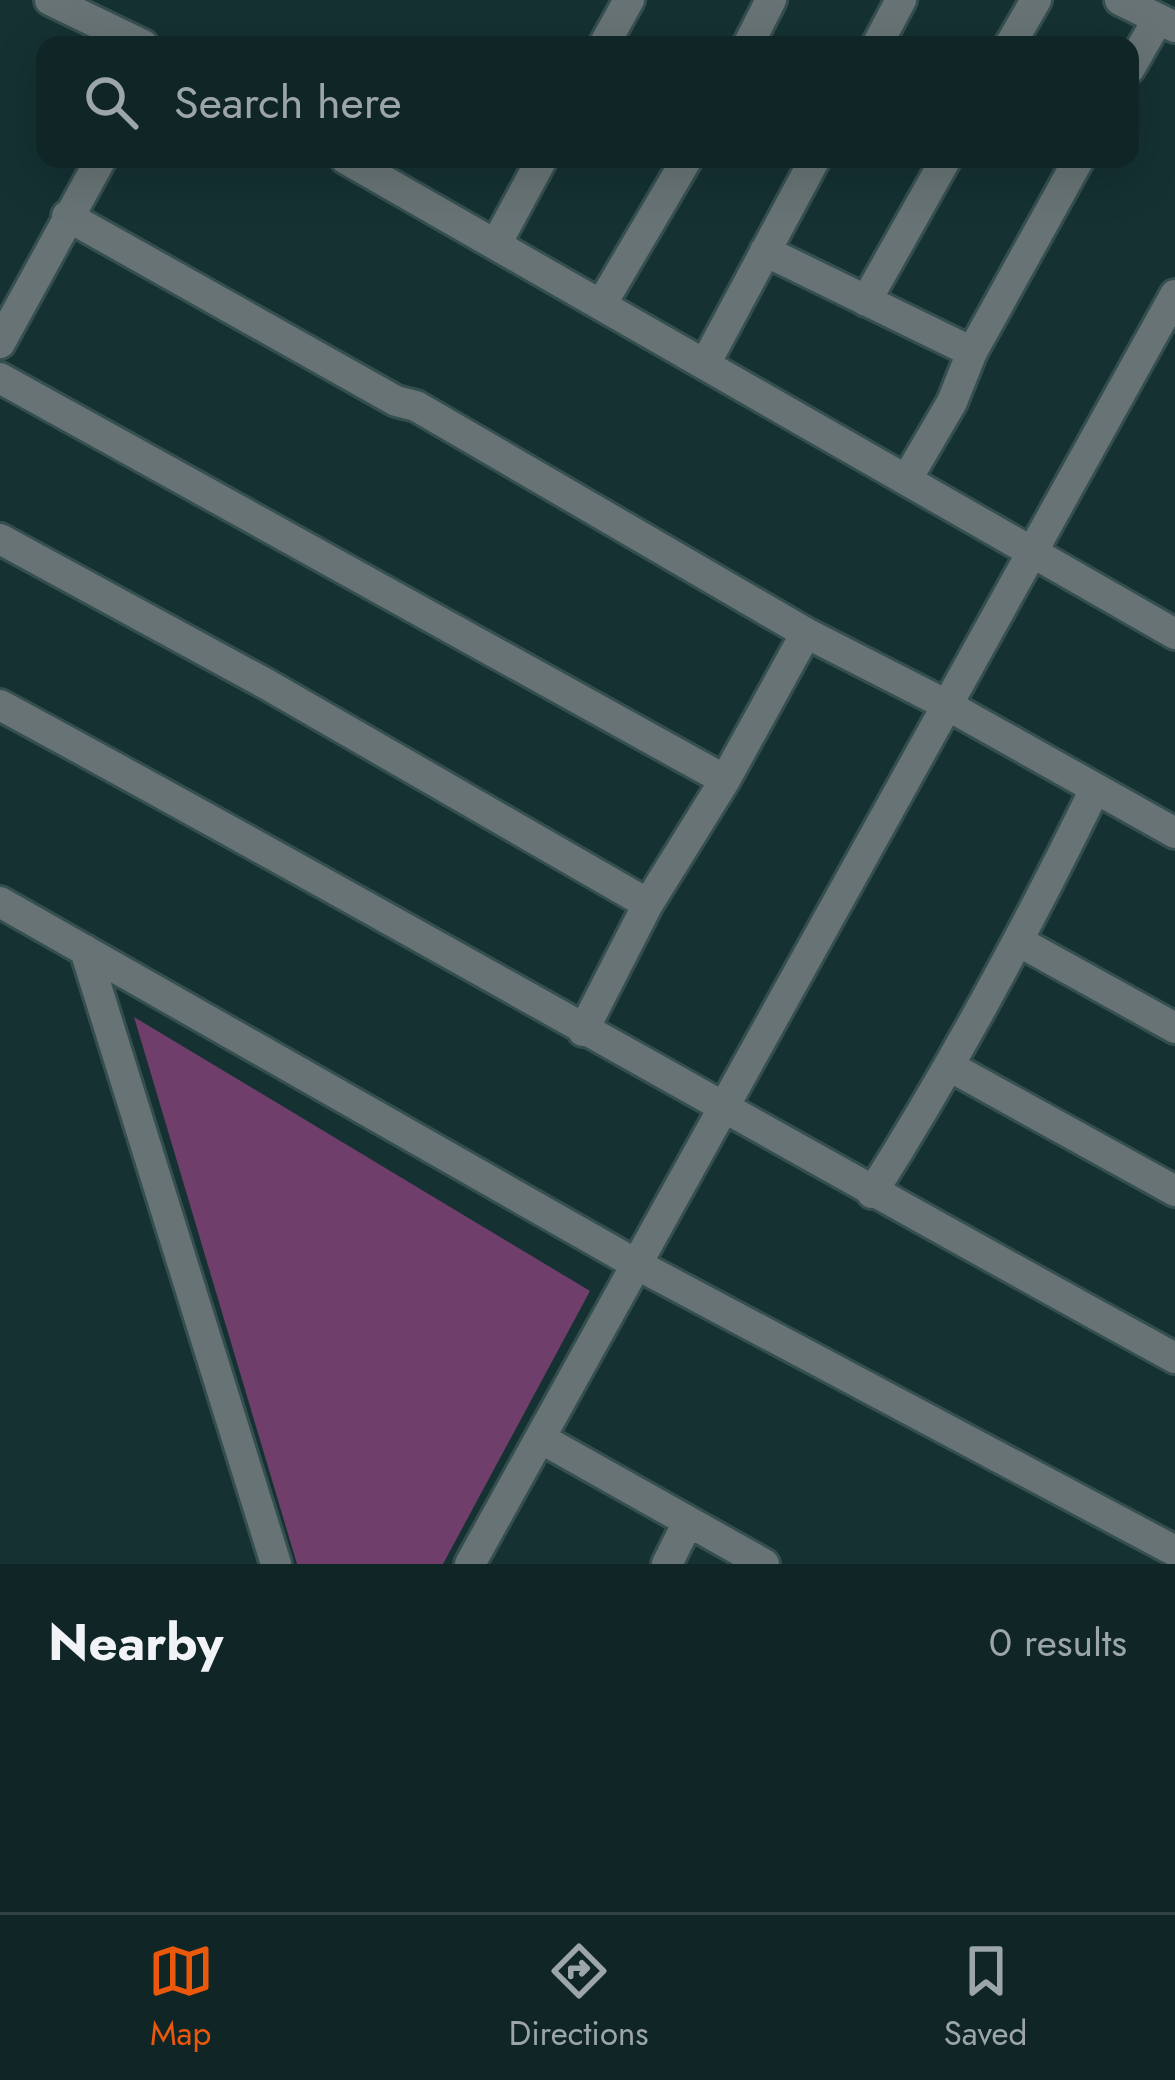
<!DOCTYPE html>
<style>
:root{--surface:#102526;--page:#192d2e;--text:#f1f3f6;--muted:#9ca5a7;--line:#304243;--accent:#ea580c}
body{margin:0;font-family:Jost,sans-serif;background:var(--page);color:var(--text)}
.list{margin:0;padding:0;list-style:none}
h2{display:flex;justify-content:space-between;align-items:center;height:156px;margin:0;padding:0 48px;font-size:51px}
h2 small{font-size:39px;font-weight:400;color:var(--muted)}
.icon{flex:none;width:66px;height:66px;fill:none;stroke:currentColor;stroke-width:2;stroke-linecap:round;stroke-linejoin:round}
.map{position:relative;flex:none;width:1175px;height:1564px;overflow:hidden}
.search{position:absolute;background:var(--surface);box-shadow:0 12px 48px #0002;left:36px;right:36px;top:36px;height:132px;display:flex;align-items:center;gap:30px;box-sizing:border-box;padding:0 42px;border-radius:24px;color:var(--muted);font-size:45px}
.sheet{height:348px;background:var(--surface)}
nav{display:flex;justify-content:space-around;align-items:center;box-sizing:border-box;height:168px;border-top:3px solid var(--line);background:var(--surface);font-size:33px;color:var(--muted)}
nav a{display:grid;justify-items:center;gap:6px}
nav .on{color:var(--accent)}
.map>svg:first-child{display:block}
</style>
<div class="map">
<svg width="1175" height="1564" viewBox="0 0 1175 1564">
<rect width="100%" height="100%" fill="#153132"/>
<path fill="#703e6b" d="M134,1017L590,1291L443,1564H297Z"/>
<g fill="none" stroke-linecap="round" stroke-linejoin="round">
<defs>
<path id="minor" d="M50,0L143,45
M1120,0L1175,27
M604,45L629,0
M748,45L771,0
M877,45L901,0
M1010,45L1036,0
M1130,68L1158,19
M346,159L1175,634
M67,216L396,401L416,406L806,633L947,705L1175,833
M496,244L542,159
M765,251L972,352
M866,301L946,159
M601,305L687,159
M0,343L101,159
M705,364L815,159
M0,378L725,780
M907,479L952,402L972,352L1079,159
M0,539L268,685L648,904
M0,705C394,918 782,1143 1175,1358
M0,902L636,1264L1175,1551
M1020,942L1175,1028
M85,950L276,1564
M583,1031L648,904L725,780L806,633
M951,1067L1175,1191
M872,1193C955,1062 1027,928 1095,789
M540,1438L764,1564
M470,1564L1175,295
M667,1564L688,1522"/>
</defs>
<use href="#minor" stroke="#354f50" stroke-width="36"/>
<use href="#minor" stroke="#677374" stroke-width="30"/>
</g>
</svg>
<div class="search"><svg class="icon" aria-label="search" viewBox="0 0 24 24"><circle cx="10" cy="10" r="6"/><path d="M15 15l6 6"/></svg>Search here</div>
</div>
<section class="sheet">
<h2>Nearby<small>0 results</small></h2>
<ul class="list">
</ul>
</section>
<nav>
<a class="on"><svg class="icon" aria-label="map" viewBox="0 0 24 24"><path d="M3 6l6-2 6 2 6-2v14l-6 2-6-2-6 2zM9 4v14M15 6v14"/></svg>Map</a>
<a><svg class="icon" aria-label="directions" viewBox="0 0 24 24"><path d="M12 3l9 9-9 9-9-9zM9 14v-3h6M13 9l2 2-2 2"/></svg>Directions</a>
<a><svg class="icon" aria-label="saved" viewBox="0 0 24 24"><path d="M7 4h10v16l-5-4-5 4z"/></svg>Saved</a>
</nav>
